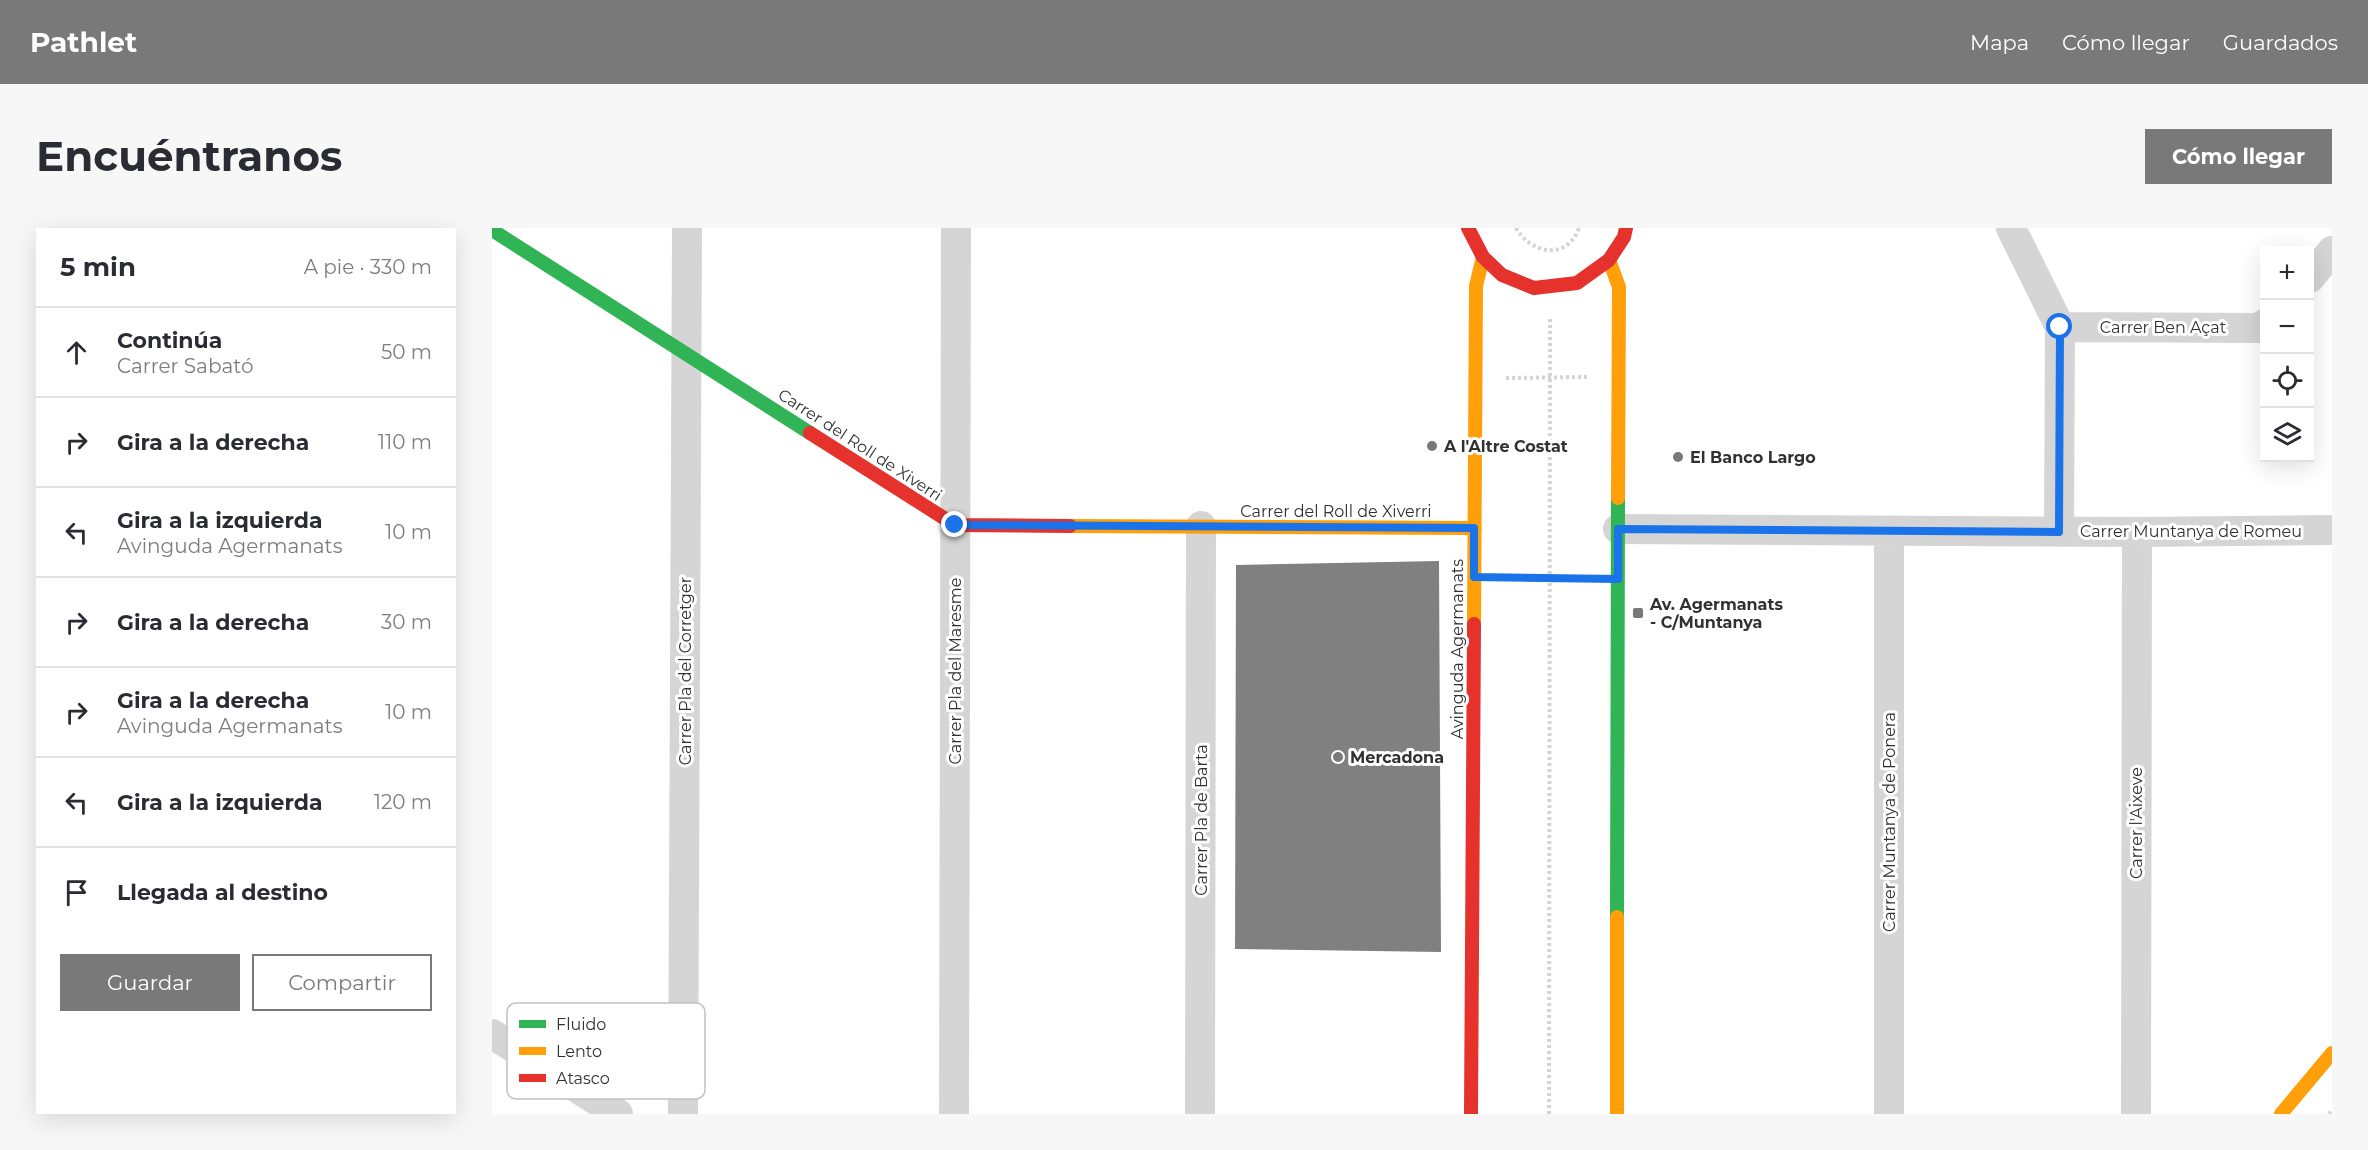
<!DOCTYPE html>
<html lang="es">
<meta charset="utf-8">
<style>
:root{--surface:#fff;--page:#f7f7f7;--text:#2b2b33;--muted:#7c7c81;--line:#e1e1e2;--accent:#797979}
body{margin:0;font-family:Montserrat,sans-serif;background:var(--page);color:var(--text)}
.controls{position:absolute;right:18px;top:18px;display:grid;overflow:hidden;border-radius:0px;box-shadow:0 6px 24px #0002}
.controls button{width:54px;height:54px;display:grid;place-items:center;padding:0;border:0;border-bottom:2px solid var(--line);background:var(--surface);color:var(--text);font:30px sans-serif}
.stop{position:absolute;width:18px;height:18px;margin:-14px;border:4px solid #1a73e8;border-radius:50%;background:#fff}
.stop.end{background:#1a73e8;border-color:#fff;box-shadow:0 2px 6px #0008}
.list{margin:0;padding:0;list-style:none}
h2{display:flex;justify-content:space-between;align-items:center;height:78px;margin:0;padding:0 24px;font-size:26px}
h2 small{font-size:20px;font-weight:400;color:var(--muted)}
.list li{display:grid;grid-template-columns:39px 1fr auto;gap:18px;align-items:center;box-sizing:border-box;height:90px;padding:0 24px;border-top:2px solid var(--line)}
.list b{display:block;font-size:22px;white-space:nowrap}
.list p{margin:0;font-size:20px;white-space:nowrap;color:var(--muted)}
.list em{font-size:20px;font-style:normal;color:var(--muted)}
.actions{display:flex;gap:12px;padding:18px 24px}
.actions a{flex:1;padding:14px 0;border:2px solid var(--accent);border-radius:0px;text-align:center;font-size:21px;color:var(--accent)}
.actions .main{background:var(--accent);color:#fff}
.icon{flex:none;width:33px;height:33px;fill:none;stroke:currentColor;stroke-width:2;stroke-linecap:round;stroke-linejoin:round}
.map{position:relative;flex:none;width:1840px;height:886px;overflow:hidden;border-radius:0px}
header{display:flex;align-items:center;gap:36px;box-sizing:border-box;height:84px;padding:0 30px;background:var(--accent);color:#fff}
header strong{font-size:28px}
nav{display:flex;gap:33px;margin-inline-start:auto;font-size:21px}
.intro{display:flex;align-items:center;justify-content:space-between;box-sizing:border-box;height:144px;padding:0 36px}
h1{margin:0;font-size:42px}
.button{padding:15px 27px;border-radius:0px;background:var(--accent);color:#fff;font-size:21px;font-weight:700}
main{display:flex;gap:36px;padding:0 36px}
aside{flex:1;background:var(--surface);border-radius:0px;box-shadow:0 6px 24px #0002}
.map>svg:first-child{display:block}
</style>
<header>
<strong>Pathlet</strong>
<nav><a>Mapa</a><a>Cómo llegar</a><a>Guardados</a></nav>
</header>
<div class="intro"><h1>Encuéntranos</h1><a class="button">Cómo llegar</a></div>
<main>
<aside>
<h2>5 min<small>A pie · 330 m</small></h2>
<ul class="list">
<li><svg class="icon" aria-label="ahead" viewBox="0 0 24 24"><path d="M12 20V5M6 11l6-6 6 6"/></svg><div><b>Continúa</b><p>Carrer Sabató</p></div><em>50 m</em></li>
<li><svg class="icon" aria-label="right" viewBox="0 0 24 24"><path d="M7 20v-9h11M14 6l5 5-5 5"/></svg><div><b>Gira a la derecha</b></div><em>110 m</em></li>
<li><svg class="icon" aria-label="left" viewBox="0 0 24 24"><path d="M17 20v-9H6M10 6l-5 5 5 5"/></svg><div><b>Gira a la izquierda</b><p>Avinguda Agermanats</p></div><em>10 m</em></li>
<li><svg class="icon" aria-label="right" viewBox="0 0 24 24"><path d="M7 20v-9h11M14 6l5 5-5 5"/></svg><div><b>Gira a la derecha</b></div><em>30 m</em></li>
<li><svg class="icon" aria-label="right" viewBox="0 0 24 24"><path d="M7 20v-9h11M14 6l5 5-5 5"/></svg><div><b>Gira a la derecha</b><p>Avinguda Agermanats</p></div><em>10 m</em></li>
<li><svg class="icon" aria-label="left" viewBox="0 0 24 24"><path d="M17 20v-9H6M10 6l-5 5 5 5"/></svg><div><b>Gira a la izquierda</b></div><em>120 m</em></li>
<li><svg class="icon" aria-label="arrive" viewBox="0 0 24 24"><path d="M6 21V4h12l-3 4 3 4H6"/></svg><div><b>Llegada al destino</b></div></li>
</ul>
<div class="actions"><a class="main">Guardar</a><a>Compartir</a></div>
</aside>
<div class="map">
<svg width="1840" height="886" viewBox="0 0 1840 886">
<rect width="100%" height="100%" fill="#fff"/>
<path fill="#808080" d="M947,333L949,724L743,721L744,337Z"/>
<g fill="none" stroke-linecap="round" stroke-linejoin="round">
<path stroke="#d4d4d4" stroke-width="4" stroke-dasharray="3 3" stroke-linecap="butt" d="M1024,0C1039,26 1075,33 1087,0
M1014,150L1096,149
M1013,349L1096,350
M1057,886L1058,89
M1837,886L1840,882"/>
<path stroke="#d5d5d5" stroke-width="30" d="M1519,0L1568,99L1567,304
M1818,50L1840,23
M1568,99L1766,100L1772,96
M1126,301L1645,304L1840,302
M0,806L126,886
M191,886L195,0
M462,886L464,0
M708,886L709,298
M1397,886V303
M1644,886L1645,304"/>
<path stroke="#30b455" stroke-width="14" d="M0,2L318,205
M1125,689L1126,270"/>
<path stroke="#ff9f0a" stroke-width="14" d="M1117,32L1127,59L1126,270
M578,298L983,300
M982,396L984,58L991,29
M1125,886V689
M1789,886L1840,825"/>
<path stroke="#e5322d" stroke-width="14" d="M976,0L991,29L1010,47L1042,60L1085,55L1117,32L1132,9L1134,0
M318,205L463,297L578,298
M979,886L982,396"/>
</g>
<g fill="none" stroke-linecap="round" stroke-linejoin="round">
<path stroke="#1a73e8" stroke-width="8" d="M463,297L982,300V349L1126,351V301L1567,304L1568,99"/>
</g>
<g fill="#797979" stroke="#fff" stroke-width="2">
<circle cx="940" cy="218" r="6"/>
<circle cx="1186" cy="229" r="6"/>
<rect x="1140" y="379" width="12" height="12" rx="3"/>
<circle cx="846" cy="529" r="6"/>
</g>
<g text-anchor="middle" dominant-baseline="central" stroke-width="6" stroke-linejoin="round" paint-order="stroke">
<g font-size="16" fill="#313131" stroke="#fff">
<text x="1671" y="99">Carrer Ben Açat</text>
<text transform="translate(368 217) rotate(33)">Carrer del Roll de Xiverri</text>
<text x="844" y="283">Carrer del Roll de Xiverri</text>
<text x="1699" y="303">Carrer Muntanya de Romeu</text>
<text transform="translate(965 421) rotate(-90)">Avinguda Agermanats</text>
<text transform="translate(193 443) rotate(-90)">Carrer Pla del Corretger</text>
<text transform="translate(463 443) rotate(-90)">Carrer Pla del Maresme</text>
<text transform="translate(709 592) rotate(-90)">Carrer Pla de Barta</text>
<text transform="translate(1397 594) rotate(-90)">Carrer Muntanya de Ponera</text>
<text transform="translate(1644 595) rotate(-90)">Carrer l'Aixeve</text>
</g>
<g font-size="16" font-weight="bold" fill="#313131" stroke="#fff" text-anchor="start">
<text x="952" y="218">A l'Altre Costat</text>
<text x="1198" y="229">El Banco Largo</text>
<text x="1158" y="376">Av. Agermanats<tspan x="1158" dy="18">- C/Muntanya</tspan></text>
<text x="858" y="529">Mercadona</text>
</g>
</g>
<rect x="15" y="775" width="198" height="96" rx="9" fill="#fff" stroke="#c1c1c1" stroke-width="1.5"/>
<rect x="27" y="792" width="27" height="8" fill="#30b455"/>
<rect x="27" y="819" width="27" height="8" fill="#ff9f0a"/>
<rect x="27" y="846" width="27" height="8" fill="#e5322d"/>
<g font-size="16" fill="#313131">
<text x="64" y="802">Fluido</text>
<text x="64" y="829">Lento</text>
<text x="64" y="856">Atasco</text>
</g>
</svg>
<div class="controls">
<button>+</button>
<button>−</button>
<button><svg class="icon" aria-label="locate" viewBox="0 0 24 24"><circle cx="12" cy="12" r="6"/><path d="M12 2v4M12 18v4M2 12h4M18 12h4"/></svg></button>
<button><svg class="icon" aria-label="layers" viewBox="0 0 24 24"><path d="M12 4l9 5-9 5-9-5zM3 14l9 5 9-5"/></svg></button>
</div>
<div class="stop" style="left:1568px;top:99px"></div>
<div class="stop end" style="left:463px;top:297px"></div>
</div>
</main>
